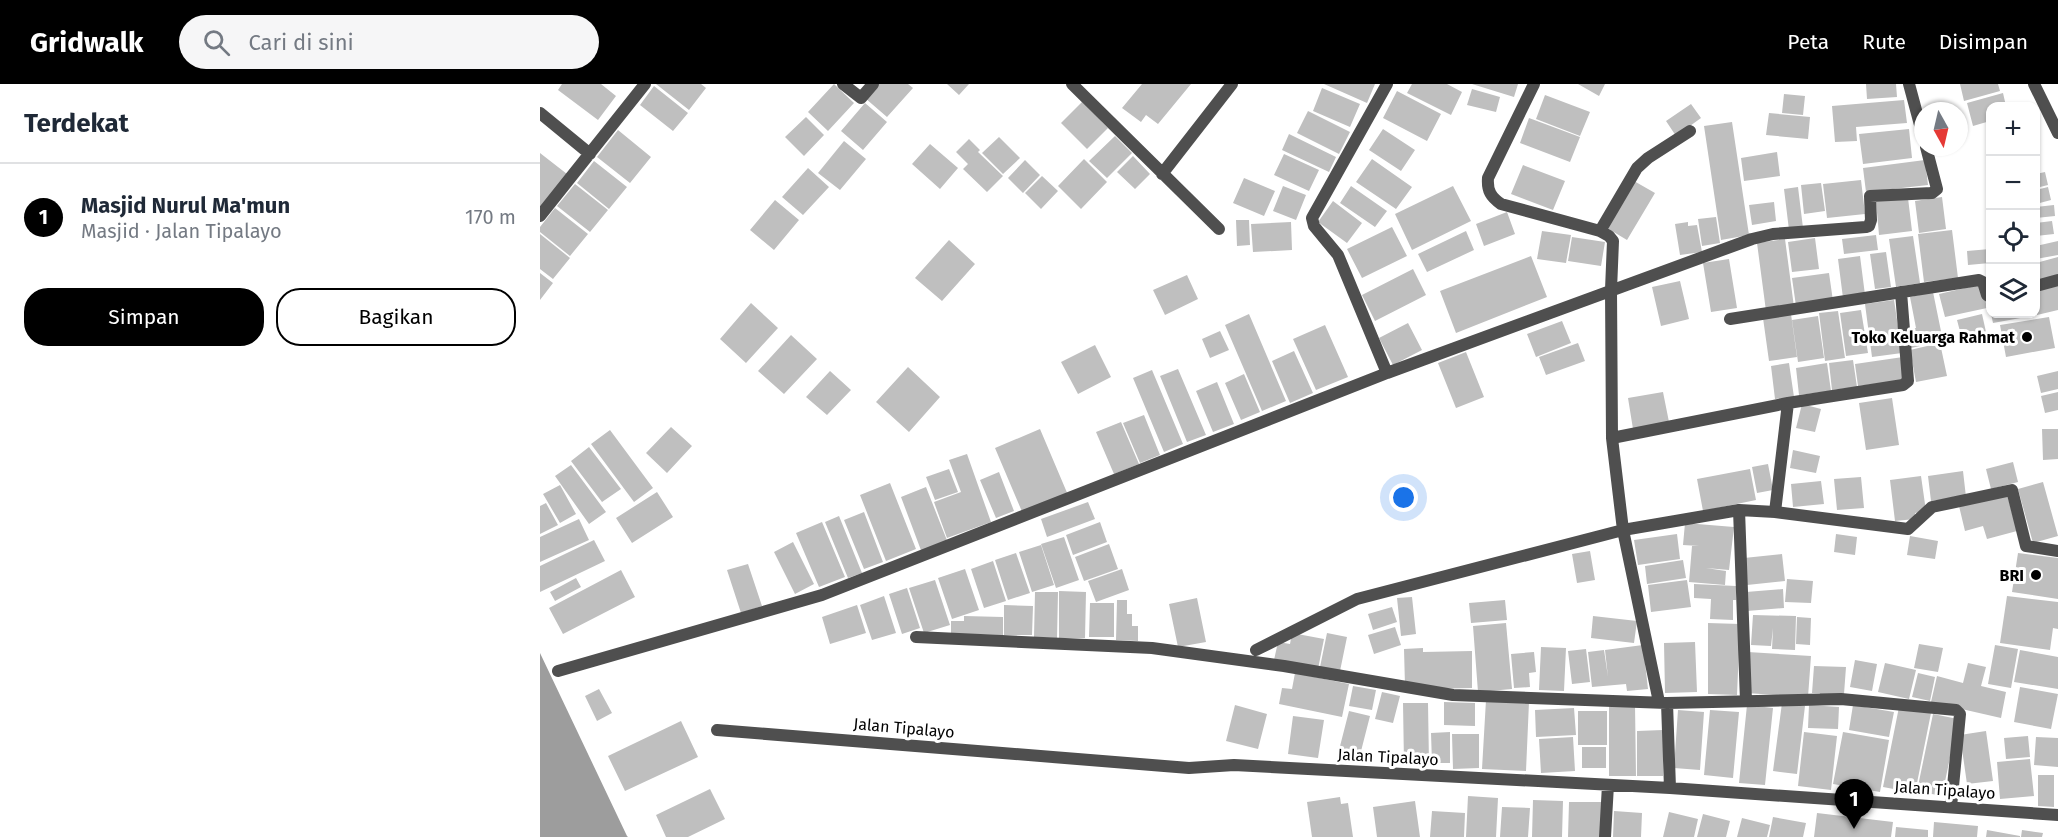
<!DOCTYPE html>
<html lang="id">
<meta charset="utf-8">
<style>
:root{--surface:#fff;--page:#f6f6f7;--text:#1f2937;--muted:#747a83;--line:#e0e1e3;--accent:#000}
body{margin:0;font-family:"Fira Sans",sans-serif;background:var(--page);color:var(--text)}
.controls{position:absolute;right:18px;top:18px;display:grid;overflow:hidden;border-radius:12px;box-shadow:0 2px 4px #0004}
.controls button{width:54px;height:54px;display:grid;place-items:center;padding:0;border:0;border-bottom:2px solid var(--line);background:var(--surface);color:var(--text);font:30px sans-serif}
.compass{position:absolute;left:1374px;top:18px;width:54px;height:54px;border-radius:50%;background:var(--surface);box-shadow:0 2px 4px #0004;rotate:172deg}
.you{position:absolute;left:864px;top:414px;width:21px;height:21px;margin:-15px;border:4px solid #fff;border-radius:50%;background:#1a73e8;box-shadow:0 0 0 9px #1a73e833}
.badge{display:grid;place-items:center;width:39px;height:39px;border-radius:50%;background:var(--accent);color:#fff;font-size:20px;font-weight:700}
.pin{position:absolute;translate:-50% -50px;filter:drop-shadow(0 2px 3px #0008)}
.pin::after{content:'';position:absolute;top:32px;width:21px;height:18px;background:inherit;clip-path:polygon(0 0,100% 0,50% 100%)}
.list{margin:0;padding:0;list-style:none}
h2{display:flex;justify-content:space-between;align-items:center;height:78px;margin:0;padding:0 24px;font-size:26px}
h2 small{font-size:20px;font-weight:400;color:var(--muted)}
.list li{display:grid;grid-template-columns:39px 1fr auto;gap:18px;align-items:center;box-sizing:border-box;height:108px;padding:0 24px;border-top:2px solid var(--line)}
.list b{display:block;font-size:22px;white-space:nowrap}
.list p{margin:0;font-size:20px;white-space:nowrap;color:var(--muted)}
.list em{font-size:20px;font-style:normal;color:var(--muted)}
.actions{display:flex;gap:12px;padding:18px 24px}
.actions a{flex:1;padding:14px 0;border:2px solid var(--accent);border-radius:24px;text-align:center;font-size:21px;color:var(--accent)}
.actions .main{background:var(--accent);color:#fff}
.icon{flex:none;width:33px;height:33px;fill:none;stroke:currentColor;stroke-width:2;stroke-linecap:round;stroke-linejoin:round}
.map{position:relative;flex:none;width:1518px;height:753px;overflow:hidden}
header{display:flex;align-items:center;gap:36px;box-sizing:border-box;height:84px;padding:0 30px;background:var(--accent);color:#fff}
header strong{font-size:28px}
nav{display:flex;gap:33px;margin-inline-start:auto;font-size:21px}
.search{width:420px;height:54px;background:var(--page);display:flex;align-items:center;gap:15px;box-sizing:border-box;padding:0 21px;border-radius:33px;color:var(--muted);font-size:22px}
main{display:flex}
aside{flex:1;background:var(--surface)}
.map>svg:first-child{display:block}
</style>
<header>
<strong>Gridwalk</strong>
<div class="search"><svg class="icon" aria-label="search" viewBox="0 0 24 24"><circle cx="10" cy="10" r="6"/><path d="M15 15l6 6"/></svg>Cari di sini</div>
<nav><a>Peta</a><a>Rute</a><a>Disimpan</a></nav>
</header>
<main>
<aside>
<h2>Terdekat<small></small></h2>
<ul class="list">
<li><span class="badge">1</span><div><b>Masjid Nurul Ma'mun</b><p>Masjid · Jalan Tipalayo</p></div><em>170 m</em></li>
</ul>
<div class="actions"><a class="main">Simpan</a><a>Bagikan</a></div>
</aside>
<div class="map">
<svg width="1518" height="753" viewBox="0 0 1518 753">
<rect width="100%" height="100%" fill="#fff"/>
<path fill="#9d9d9d" d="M0,569L87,752L88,753H0Z"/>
<path fill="#bfbfbf" d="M22,0H61L76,12L58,36L18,6Z
M116,0H161L166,4L149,26Z
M294,0L314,19L288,47L268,28Z
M337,0H368L373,4L347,33L325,14Z
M407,0H429L419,11Z
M602,0H651L618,40L606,31L601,38L582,24Z
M784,0H835L827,19Z
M872,0H907L922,8L911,31L867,9Z
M932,0H978L974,13Z
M1038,0H1065L1059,12Z
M1326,0H1356L1357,13L1327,15Z
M1420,0H1458L1460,7L1424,17Z
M114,2L148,29L133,47L100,21Z
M782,4L820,20L810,43L773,27Z
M932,5L960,13L956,28L927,21Z
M857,7L901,30L887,57L843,34Z
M1463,9L1466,22H1450V37L1433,42L1427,19Z
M1244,10L1265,12L1263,31L1242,29Z
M1005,11L1050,28L1040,52L996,35Z
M1364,16L1367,39L1316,43L1317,57L1295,58L1292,22Z
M542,18L568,44L547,65L521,39Z
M325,19L347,38L323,66L301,47Z
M1151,20L1161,34L1136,52L1126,37Z
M768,27L810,48L799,70L757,49Z
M1229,29L1270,33L1268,55L1226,51Z
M266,33L284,51L264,72L245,53Z
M989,34L1040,53L1030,78L980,59Z
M1192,38L1209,151L1181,156L1164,42Z
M843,45L875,66L861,87L829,66Z
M1369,45L1372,74L1323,80L1319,50Z
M78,46L111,73L90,99L57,73Z
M749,50L796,73L789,88L742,66Z
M575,52L592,69L567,94L549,77Z
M459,53L480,74L463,90L442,69Z
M429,55L440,66L438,68L463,92L447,108L423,85L428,80L416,68Z
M304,57L326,75L300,106L278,89Z
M390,60L418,84L400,105L372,80Z
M1237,68L1240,92L1204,97L1201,74Z
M0,69L27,90L2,123L0,122Z
M744,70L779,86L769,107L734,91Z
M593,72L610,90L595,105L577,88Z
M544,75L567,98L541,125L518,102Z
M832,75L872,103L856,125L816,98Z
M485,76L500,91L483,109L468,94Z
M1385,76L1388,101L1326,108L1323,84Z
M54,77L87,103L69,125L37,99Z
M983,81L1025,97L1013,126L971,110Z
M268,84L289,103L263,131L242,113Z
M1505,88L1508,101L1496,104V90Z
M502,92L518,107L501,125L485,109Z
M704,94L735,107L724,132L693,119Z
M1321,96L1325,130L1287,134L1283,100Z
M1094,97L1115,109L1087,156L1067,144Z
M1281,99L1285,127L1264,130L1261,101Z
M35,100L68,126L50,148L17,122Z
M743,102L766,111L756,136L733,127Z
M811,102L847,127L835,143L800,119Z
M913,102L931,137L872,166L855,130Z
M1258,103L1263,144L1249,146L1244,105Z
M1508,103L1511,116L1496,120V106Z
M1402,113L1406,145L1379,149L1375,117Z
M1368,114L1372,147L1339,151L1336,117Z
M235,116L259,136L234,166L210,146Z
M793,117L822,139L807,159L778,138Z
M1234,118L1236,137L1212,141L1209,121Z
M1514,121L1515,132L1496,134V123Z
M15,124L48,150L30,172L0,148V143Z
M967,128L975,150L944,162L936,140Z
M1176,133L1180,159L1162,162L1158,135Z
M696,136H709L710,161L697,162Z
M1512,137L1514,150L1496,152V139Z
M751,138L752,166L713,168L711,140Z
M1148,138V142L1157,141L1162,168L1140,171L1135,140Z
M852,143L867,172L822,194L807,165Z
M1412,146L1418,194L1384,198L1378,150Z
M926,147L934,166L887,188L878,170Z
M1002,147L1031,151L1026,179L997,175Z
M0,150L30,174L13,195L0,185Z
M1336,151L1338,166L1304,170L1302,155Z
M1373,152L1380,199L1356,203L1349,155Z
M1032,153L1065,158L1061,182L1028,177Z
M1275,154L1279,185L1252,188L1248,158Z
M1245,155L1254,223L1226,227L1217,159Z
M409,156L435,180L402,217L375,194Z
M1518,157V171L1496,175V162Z
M1450,165V179L1428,181L1427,167Z
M1346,168L1351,203L1335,205L1330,170Z
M991,172L1007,213L916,249L900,207Z
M1320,172L1325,211L1303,214L1298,175Z
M1518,173V193L1496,199V179Z
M1189,175L1197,224L1171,228L1163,179Z
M873,185L886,211L835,237L822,211Z
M0,189L13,199L0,216Z
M1289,189L1293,217L1256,222L1252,194Z
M647,191L658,215L625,231L613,206Z
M1140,197L1149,235L1121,242L1112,203Z
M1442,200L1447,224L1405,233L1399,210Z
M1518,200V226L1497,231L1496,205Z
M1393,208L1403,257L1371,264L1368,245L1376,244L1370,213Z
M1354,216L1362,269L1332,273L1325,220Z
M211,219L238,244L206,279L180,255Z
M1321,226L1328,269L1306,272L1300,229Z
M1298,227L1305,274L1285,277L1279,229Z
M709,230L746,317L722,327L685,241Z
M1251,230L1257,273L1229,277L1223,234Z
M1442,230L1446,248L1422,255L1417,236Z
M1451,230H1485L1486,233L1453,239Z
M1278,232L1284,274L1258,278L1252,236Z
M1509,233L1515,264L1466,273L1460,241Z
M1022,237L1031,259L996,273L987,250Z
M868,239L882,266L853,281L839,254Z
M785,241L808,293L776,306L753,255Z
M680,247L689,266L670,274L662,255Z
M251,251L277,275L244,310L218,287Z
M1038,259L1045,277L1006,291L999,273Z
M1400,259L1407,292L1376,298L1370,266Z
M555,261L571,293L538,310L521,278Z
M754,267L773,309L750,319L732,277Z
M926,268L944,313L916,324L898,279Z
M1363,273L1366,296L1318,302L1315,280Z
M1313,276L1317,303L1292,306L1289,279Z
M1249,279L1254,313L1235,315L1231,282Z
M1287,279L1291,307L1259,311L1256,284Z
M368,283L400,313L369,348L336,318Z
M638,285L666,351L647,358L620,292Z
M612,286L643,360L624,368L593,294Z
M290,287L311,306L287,331L266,313Z
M1518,287V305L1501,309L1497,292Z
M704,290L720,328L701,336L685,299Z
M677,298L694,340L673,348L656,307Z
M1123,308L1129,338L1093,345L1088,314Z
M1518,308V326L1505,329L1501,312Z
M1352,314L1359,361L1326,366L1319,319Z
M1262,320L1281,325L1275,348L1256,344Z
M604,331L620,371L600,379L583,339Z
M581,338L599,380L574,390L556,348Z
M131,343L152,362L127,389L106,369Z
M500,345L528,411L483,430L455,364Z
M1502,345H1518V375L1503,376Z
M70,346L113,404L94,418L51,360Z
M49,363L81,405L62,418L31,377Z
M1253,366L1280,372L1276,389L1250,384Z
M427,370L451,438L407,454L394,418L421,408L409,376Z
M1473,378L1478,398L1451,405L1446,385Z
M1228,380L1233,406L1217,409L1212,383Z
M31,381L66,428L49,440L15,392Z
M409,385L418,408L395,416L386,393Z
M1210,385L1216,416L1163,427L1157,395Z
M1423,387L1426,413L1391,417L1388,392Z
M459,388L474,427L456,434L440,396Z
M1381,392L1386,427L1375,429V435L1355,437L1350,396Z
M1321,393L1324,424L1297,426L1294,395Z
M1281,397L1284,420L1253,423L1251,400Z
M1503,398L1518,452L1493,459L1478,405Z
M350,399L376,465L346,477L320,411Z
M20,401L36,430L20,439L3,410Z
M386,403L408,459L382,469L361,413Z
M117,408L133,433L92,459L76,434Z
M1467,410L1477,447L1447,455L1443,442L1425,447L1419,422Z
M548,418L555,435L507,453L501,435Z
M6,419L18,441L0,450V422Z
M324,428L343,478L324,485L304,436Z
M299,432L322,489L308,494L285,438Z
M39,435L49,456L0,478V453Z
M282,438L305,493L279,503L256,449Z
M560,438L567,458L533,471L526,451Z
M1145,439L1194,443L1189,486L1166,484L1186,487L1185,501L1149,498L1152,462H1159L1143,461Z
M1137,450L1140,475L1098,481L1094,456Z
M1296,450L1317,453L1315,471L1294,468Z
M1370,452L1398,457L1395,475L1367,471Z
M524,453L539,496L516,504L501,460Z
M54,456L65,477L0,508V482Z
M253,458L274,500L255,510L234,468Z
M569,460L578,485L544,497L535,473Z
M501,461L514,501L492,508L479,468Z
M1050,467L1055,496L1037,499L1032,470Z
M476,469L490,509L468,516L455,476Z
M1478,469L1518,474V515L1472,508Z
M1242,470L1245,497L1207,501L1204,474Z
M1143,476L1146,494L1107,500L1105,482Z
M453,477L466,517L444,524L431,485Z
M208,480L222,522L201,529L187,486Z
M425,485L439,526L412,535L398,494Z
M582,485L589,506L556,518L548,497Z
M81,486L95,513L23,550L9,524Z
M36,494L41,503L15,517L10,508Z
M1247,495L1273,497L1271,519L1245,518Z
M395,496L410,541L384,549L369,504Z
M1147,496L1151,523L1111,528L1108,501Z
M1154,500L1196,502V516H1193V536L1170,535L1171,515L1154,514Z
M367,504L380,544L362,550L349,510Z
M1243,505L1244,524L1207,527L1206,508Z
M519,507L546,508L545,554H519Z
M495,508H518L517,554L494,553Z
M344,512L356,549L332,556L320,521Z
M1467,512L1518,518V545L1513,544L1510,566L1460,559Z
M872,513L876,550L861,552L857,514Z
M657,514L666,558L638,563L629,520Z
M577,516H587V530H592V542H598V557L576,556Z
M965,516L967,536L931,539L929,519Z
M550,519H574V553H549Z
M317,521L326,549L290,560L282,533Z
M464,521L493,522L492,551H464Z
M852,523L857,538L833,546L828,530Z
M1213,531L1256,532L1255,566L1232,565L1233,544L1231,562L1211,561Z
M424,532L463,533V551L411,550V537H424Z
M1053,532L1097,537L1094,559L1051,554Z
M1257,533L1271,534L1270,561L1256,560Z
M966,539L972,605L938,608L933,542Z
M1168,539L1200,540L1197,611L1168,610Z
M855,543L861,561L834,570L828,551Z
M752,549L784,555L778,585L734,576L738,558L750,560Z
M787,549L807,553L800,587L780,583Z
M1155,558L1157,608L1125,609L1124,559Z
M1379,560L1403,564L1398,588L1374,584Z
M1103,561L1108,605L1087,607L1086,600L1052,603L1048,568L1064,566L1068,593L1065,566Z
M1455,561L1478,565L1471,604L1448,600Z
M1001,563L1026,564L1024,607L999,606Z
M883,564V568L932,567V604L885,605L865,602L864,565Z
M1046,565L1050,598L1032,600L1028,567Z
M1480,566L1518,573V605L1474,598Z
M994,568L996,588L989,589L990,603L974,604L971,570Z
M1208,568L1271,572L1268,613L1206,609Z
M1315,576L1337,580L1332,607L1310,603Z
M1345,579L1376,586L1369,615L1338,608Z
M1428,579L1446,583L1441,602L1466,608L1461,634L1391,618L1397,592L1423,599Z
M1274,582L1306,583L1304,610L1279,613L1280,609H1272Z
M755,589L809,600L802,633L739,620L742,604L752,605Z
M1378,589L1395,593L1390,617L1372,613Z
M813,602L836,606L832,626L809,622Z
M1480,603L1518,610L1511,645L1474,638Z
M59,605L72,629L57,637L45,612Z
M842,608L860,612L853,639L835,635Z
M946,616L989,618L986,687L942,685Z
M904,618L935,619V642L904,641Z
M863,619H888L889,680H864Z
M1242,619L1265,622L1257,690L1233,687Z
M695,621L727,630L718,665L686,657Z
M1069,621H1095L1096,692H1069Z
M1207,621L1233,624L1225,701L1199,699Z
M1269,621L1299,623L1298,645L1268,644Z
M1313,621L1354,628L1349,653L1309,646Z
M1359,623L1391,629L1375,709L1343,703Z
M1034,624L1036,651L996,653L995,626Z
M1138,626L1164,628L1160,686L1134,684Z
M1170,626L1199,628L1193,694L1164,691Z
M809,627L830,632L819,675L798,670Z
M1038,627H1067V661H1038Z
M1393,630L1418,635L1402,712L1377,707Z
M753,632L784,636L778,674L748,670Z
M141,637L158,673L85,707L68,672Z
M1123,646V692H1097V647Z
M1446,647L1453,697L1427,700L1420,651Z
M910,648V679H892L891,649Z
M1264,648L1297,652L1291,706L1258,702Z
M1303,648L1349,656L1340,708L1293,700Z
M912,650H939V684L913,685Z
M1488,652L1490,673L1466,675L1464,654Z
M1033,653L1035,687L1001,689L999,655Z
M1496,653L1518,654V683L1494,681Z
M1042,663H1066V684H1042Z
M1490,675L1494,712L1460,715L1457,678Z
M1498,691H1514V723L1498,722Z
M170,705L185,735L148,753H126L116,731Z
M928,712L958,714L956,753H926Z
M800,713L801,720L808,719L813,753H772L767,718Z
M993,716L1023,717L1022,753H992Z
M875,717L880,753H837L833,723Z
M1029,718H1063V753H1028Z
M962,723L990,724L988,753H960Z
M892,727L925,729L924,753H890Z
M1074,727L1102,729L1101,753H1073Z
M1129,728L1158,735L1154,753H1123Z
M1277,729L1353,738L1351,753H1274Z
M1163,730L1190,737L1186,753H1157Z
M1233,733L1266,739L1263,753H1229Z
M1202,734L1230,741L1227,753H1197Z
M1394,738L1438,742L1437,753H1393Z
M1356,743L1388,746V753H1355Z
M1447,746L1480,752V753H1446Z
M1482,746L1503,749L1502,753H1481Z"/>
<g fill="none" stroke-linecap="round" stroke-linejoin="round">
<path stroke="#4f4f4f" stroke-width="12" d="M303,0L321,14L333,0
M532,0L679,145
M847,0L772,134L774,142L798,171L847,289
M994,0L948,94C947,107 951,113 961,120L1060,147L1069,152L1073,157L1071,206L1072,354L1083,446L1119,618
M1369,0L1383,52
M0,29L50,70
M622,90L692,0
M0,132L105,0
M1060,147L1097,84L1108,74L1150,47
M1496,202L1518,196
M1190,235L1439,196L1443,198L1447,211L1450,213
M1072,354L1248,319
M1235,428L1248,319L1363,301L1368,297L1361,208
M376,553L612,564L744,582L913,611L1127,619L1301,615L1416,626L1420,630L1411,723
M716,566L817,515L1083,446L1199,426
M18,587L282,511L847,289L1212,155L1233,150L1326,143L1329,142L1331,136L1330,112L1392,109L1397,105L1386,63
M1206,617L1199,426L1235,428L1368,445L1392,423L1472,406L1486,462L1518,467
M1127,619L1130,704
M177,646L649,684L694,681L1130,704L1518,731
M1065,753L1068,701"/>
<path stroke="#4f4f4f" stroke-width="12" d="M1494,0L1518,49"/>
</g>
<g fill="#000" stroke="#fff" stroke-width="2">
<circle cx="1487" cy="253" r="6"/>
<circle cx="1496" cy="491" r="6"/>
</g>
<g text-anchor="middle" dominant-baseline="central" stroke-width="6" stroke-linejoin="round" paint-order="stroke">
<g font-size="16" font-weight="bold" fill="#000" stroke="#fff" text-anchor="end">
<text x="1475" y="253">Toko Keluarga Rahmat</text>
<text x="1484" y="491">BRI</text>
</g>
<g font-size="16" fill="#000" stroke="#fff">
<text transform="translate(364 644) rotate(5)">Jalan Tipalayo</text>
<text transform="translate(848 673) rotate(3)">Jalan Tipalayo</text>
<text transform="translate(1405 706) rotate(4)">Jalan Tipalayo</text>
</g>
</g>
</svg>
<div class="controls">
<button>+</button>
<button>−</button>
<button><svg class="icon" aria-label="locate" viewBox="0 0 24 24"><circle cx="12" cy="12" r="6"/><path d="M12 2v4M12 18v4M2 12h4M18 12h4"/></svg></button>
<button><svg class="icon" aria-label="layers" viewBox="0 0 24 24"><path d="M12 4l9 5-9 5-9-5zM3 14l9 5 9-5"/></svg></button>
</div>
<svg class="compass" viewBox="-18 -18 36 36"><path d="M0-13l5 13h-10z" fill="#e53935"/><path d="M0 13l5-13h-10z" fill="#747a83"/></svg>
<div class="you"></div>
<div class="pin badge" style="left:1314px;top:745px">1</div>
</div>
</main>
